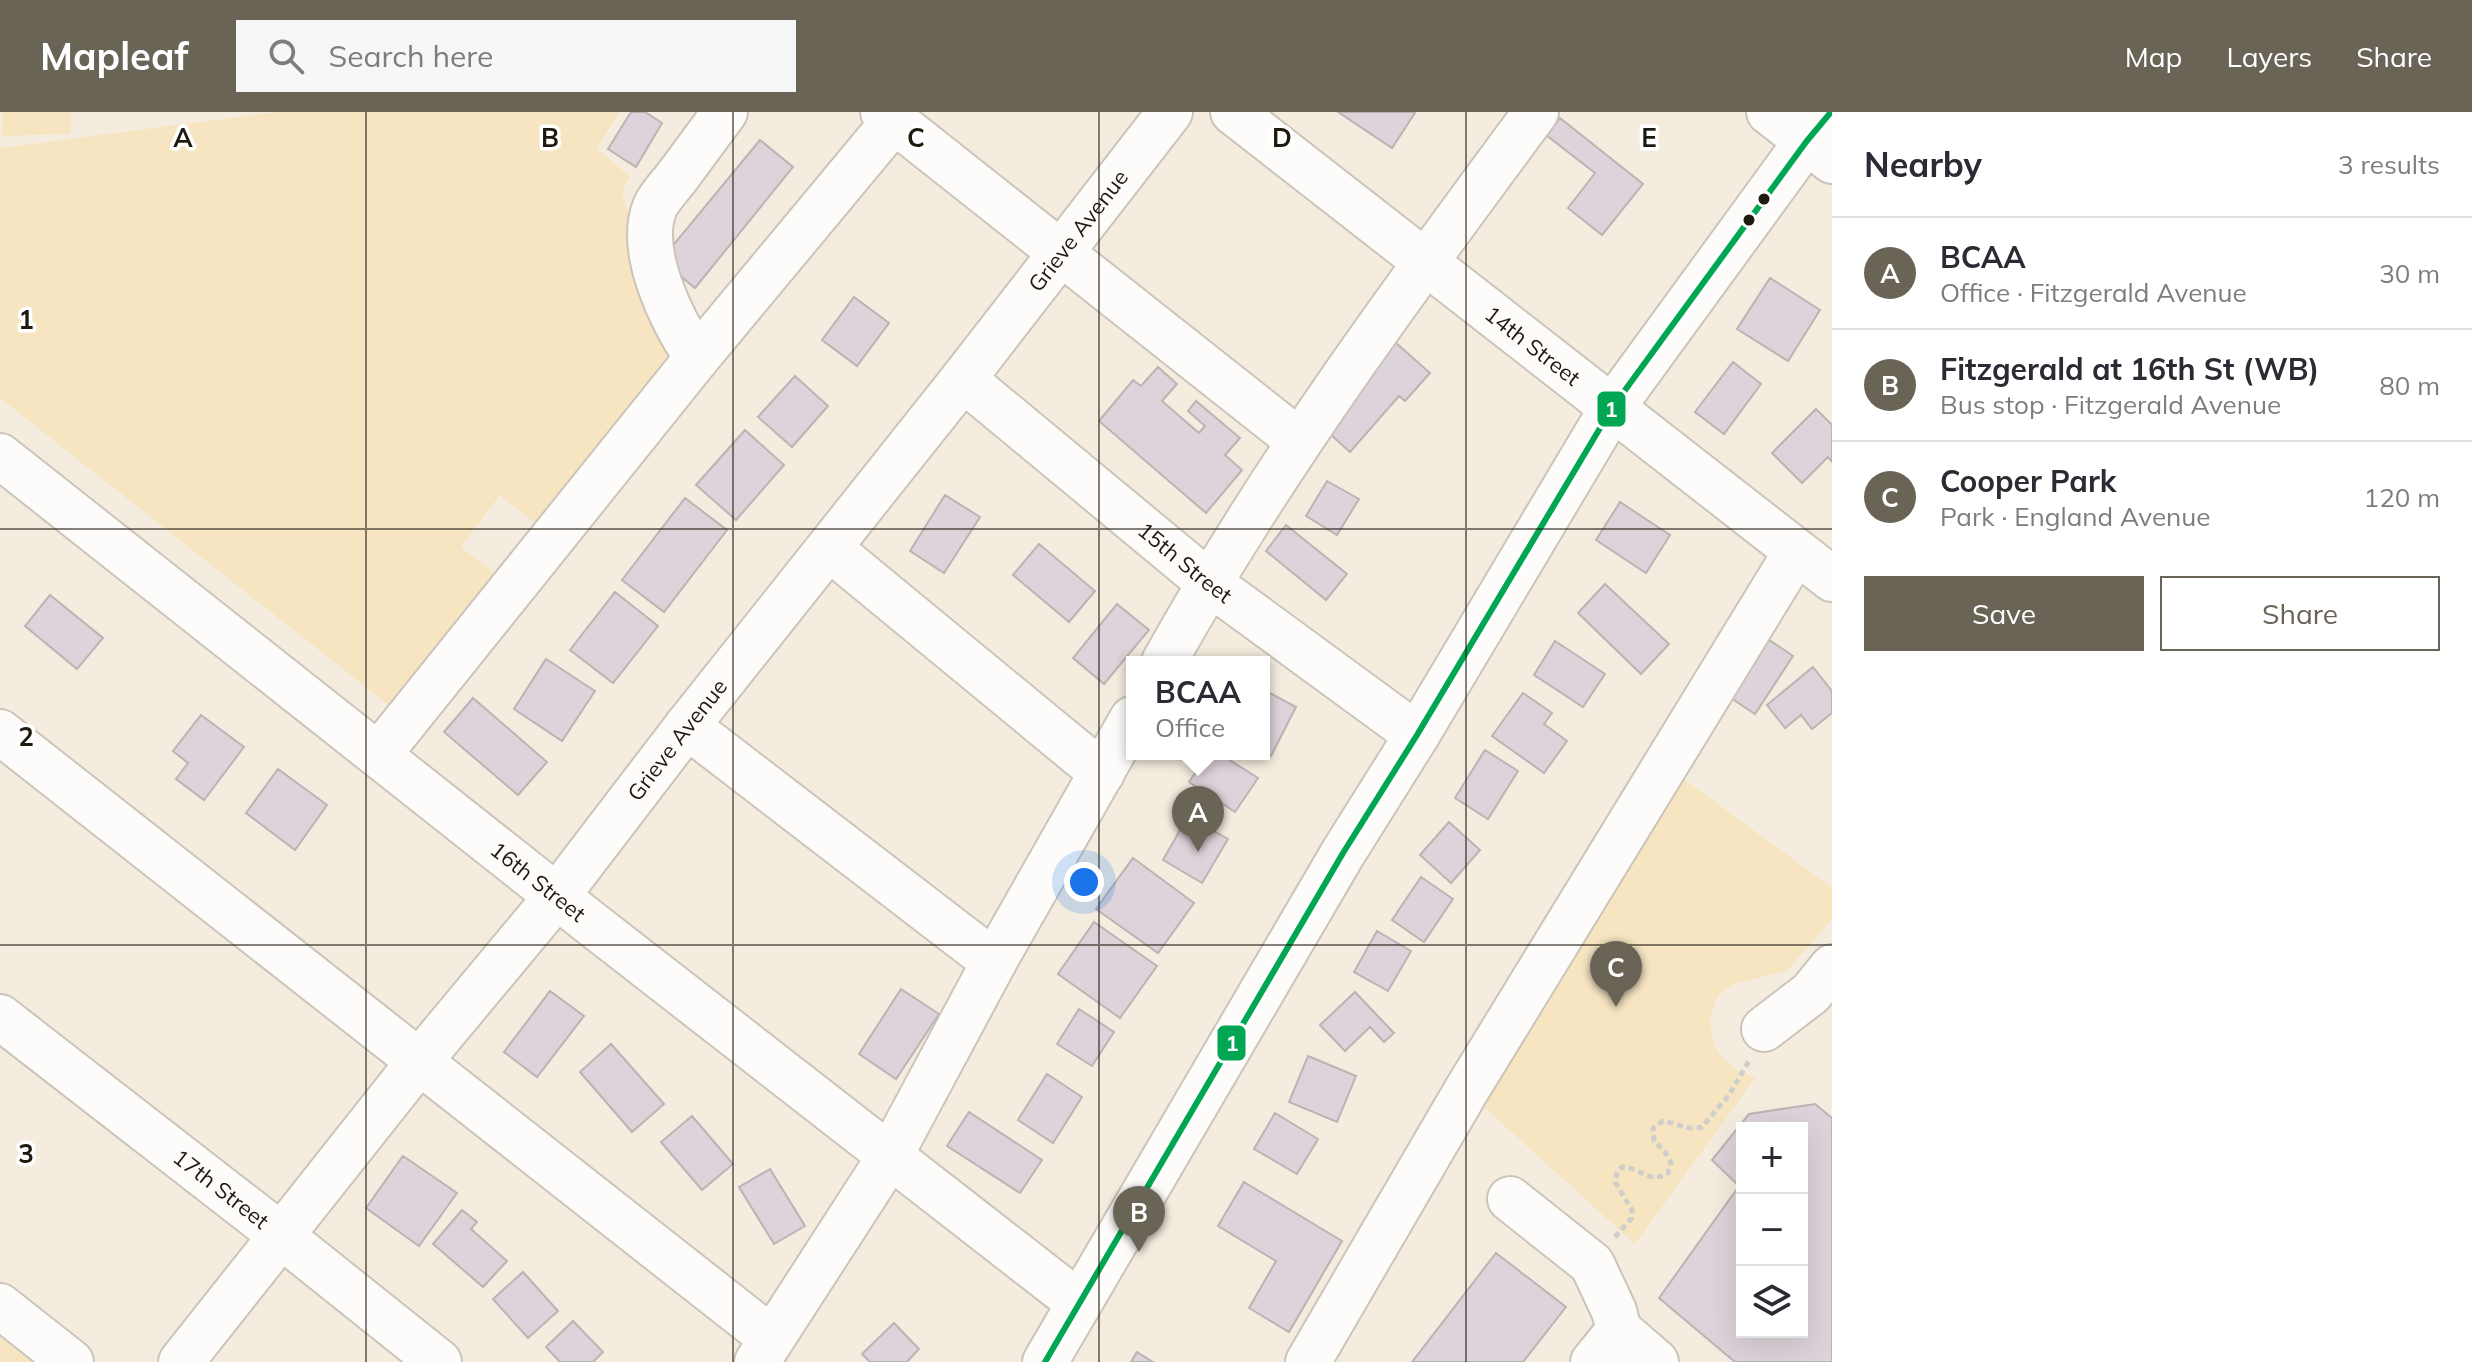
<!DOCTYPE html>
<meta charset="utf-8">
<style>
:root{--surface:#fff;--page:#f7f7f7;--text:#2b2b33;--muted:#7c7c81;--line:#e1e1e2;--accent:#6a6457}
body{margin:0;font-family:Mulish,sans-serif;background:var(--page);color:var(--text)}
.controls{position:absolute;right:24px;bottom:24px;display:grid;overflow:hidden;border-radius:0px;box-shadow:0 8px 32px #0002}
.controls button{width:72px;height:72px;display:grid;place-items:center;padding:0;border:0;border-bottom:2px solid var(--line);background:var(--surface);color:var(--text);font:40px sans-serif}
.you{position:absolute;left:1084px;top:770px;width:28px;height:28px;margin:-20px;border:6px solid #fff;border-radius:50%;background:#1a73e8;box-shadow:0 0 0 12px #1a73e833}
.badge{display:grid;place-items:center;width:52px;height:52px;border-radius:50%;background:var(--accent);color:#fff;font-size:26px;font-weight:700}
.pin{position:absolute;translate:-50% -66px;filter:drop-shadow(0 2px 4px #0008)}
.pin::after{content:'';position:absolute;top:42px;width:28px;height:24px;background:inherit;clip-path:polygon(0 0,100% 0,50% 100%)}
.popup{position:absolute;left:1126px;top:544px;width:144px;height:104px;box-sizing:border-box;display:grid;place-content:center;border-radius:0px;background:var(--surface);filter:drop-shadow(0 2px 6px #0005);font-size:26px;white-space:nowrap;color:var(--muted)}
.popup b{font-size:30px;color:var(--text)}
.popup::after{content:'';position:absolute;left:50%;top:100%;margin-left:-16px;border:16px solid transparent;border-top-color:var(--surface)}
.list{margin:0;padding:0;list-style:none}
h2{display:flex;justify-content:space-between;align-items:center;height:104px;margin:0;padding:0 32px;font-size:34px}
h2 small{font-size:26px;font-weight:400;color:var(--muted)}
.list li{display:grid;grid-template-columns:52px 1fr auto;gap:24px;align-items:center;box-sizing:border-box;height:112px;padding:0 32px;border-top:2px solid var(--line)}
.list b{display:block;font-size:30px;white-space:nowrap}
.list p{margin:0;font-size:26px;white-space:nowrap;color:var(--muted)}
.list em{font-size:26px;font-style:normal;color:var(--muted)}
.actions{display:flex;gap:16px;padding:24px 32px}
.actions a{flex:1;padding:18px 0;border:2px solid var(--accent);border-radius:0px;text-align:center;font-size:28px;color:var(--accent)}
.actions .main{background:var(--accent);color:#fff}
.icon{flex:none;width:44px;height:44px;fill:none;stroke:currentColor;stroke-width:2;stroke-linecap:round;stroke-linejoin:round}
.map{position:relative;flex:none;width:1832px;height:1250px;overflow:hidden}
header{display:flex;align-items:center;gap:48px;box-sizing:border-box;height:112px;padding:0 40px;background:var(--accent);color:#fff}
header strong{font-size:38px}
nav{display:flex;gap:44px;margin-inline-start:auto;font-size:28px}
.search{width:560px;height:72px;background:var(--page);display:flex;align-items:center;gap:20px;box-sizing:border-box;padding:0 28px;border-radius:0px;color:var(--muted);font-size:30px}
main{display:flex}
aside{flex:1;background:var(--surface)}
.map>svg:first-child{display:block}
</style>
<header>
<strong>Mapleaf</strong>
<div class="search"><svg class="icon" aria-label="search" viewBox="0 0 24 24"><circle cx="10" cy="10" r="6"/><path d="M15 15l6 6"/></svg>Search here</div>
<nav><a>Map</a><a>Layers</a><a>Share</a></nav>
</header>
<main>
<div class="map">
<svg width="1832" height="1250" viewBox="0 0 1832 1250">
<rect width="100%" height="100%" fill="#f4eddf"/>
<path fill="#f7e5c2" d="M2,0H71V22L2,24Z
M277,0H619L597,37L630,64L622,80L669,242L536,412L500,383L461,435L497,463L392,596L0,286V36Z
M1673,659L1832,776V807L1787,859L1734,872L1720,882L1715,890L1710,909L1714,933L1721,944L1736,958L1756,965L1635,1132L1466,979Z
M0,1221L34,1250H0Z"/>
<path fill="#ddd3da" stroke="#bab4b3" stroke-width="2" fill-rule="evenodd" d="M631,0H645L662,11L636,55L608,37Z
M1338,0H1413L1415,1L1392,36Z
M1560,6L1643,72L1602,123L1568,96L1595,61L1546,23Z
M760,28L793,55L695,176L661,148Z
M1770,166L1820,198L1788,249L1737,217Z
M854,185L889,211L857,254L822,228Z
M1395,230L1430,261L1405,289L1399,284L1350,340L1321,314Z
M1733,250L1761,272L1724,322L1695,300Z
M1158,255L1177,272L1162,289L1199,321L1205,314L1188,299L1196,289L1240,326L1225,343L1242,358L1206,401L1099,309L1133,268L1141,274Z
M795,264L828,294L792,335L758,305Z
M1816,297L1832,313V350L1828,345L1802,371L1772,341Z
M745,318L784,353L736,408L696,373Z
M1327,369L1359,387L1337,423L1306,404Z
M945,383L980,405L944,461L910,439Z
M685,386L727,418L664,500L622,468Z
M1620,390L1670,423L1646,461L1596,428Z
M1286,413L1347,462L1326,488L1266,439Z
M1039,432L1095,479L1069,510L1013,463Z
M1605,472L1669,532L1641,562L1578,501Z
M615,480L658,514L613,571L570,538Z
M50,483L103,526L77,557L25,514Z
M1117,492L1149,518L1104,572L1073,546Z
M1756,519L1793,544L1755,602L1719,578Z
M1555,529L1605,562L1583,595L1534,563Z
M546,547L595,579L562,629L514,597Z
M1813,555L1832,579V601L1812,617L1801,603L1785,616L1767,593Z
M1264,578L1296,595L1271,644L1264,640Z
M1523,581L1552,601L1544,612L1567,629L1544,661L1492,624Z
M473,586L547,650L518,683L444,620Z
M201,603L244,635L204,688L176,667L188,651L173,639Z
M1485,638L1518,659L1488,707L1455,686Z
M1208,642H1220L1258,666L1235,700L1189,670Z
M278,657L327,693L295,738L246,701Z
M1188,704L1228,727L1202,771L1163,748Z
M1449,710L1480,738L1451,771L1420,743Z
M1133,746L1194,791L1158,841L1096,797Z
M1421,765L1453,787L1424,830L1392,808Z
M1094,810L1157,854L1120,906L1058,862Z
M1377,819L1411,839L1388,879L1354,860Z
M901,877L939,902L896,967L859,942Z
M550,879L584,904L537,965L504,940Z
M1355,880L1394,921L1384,930L1370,915L1345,939L1320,913Z
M1079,897L1114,920L1092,954L1057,932Z
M611,932L664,992L632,1020L580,960Z
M1308,944L1356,964L1337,1010L1289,990Z
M1047,962L1082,985L1053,1031L1018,1008Z
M1815,992L1832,1006V1250H1735L1659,1186L1739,1074L1712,1048L1749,1002ZM1742,1016H1802V1220H1742Z
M969,1000L1042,1048L1020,1081L947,1034Z
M1275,1001L1318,1027L1297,1062L1254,1037Z
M692,1004L733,1052L702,1078L661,1030Z
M403,1044L457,1081L419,1134L366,1096Z
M770,1057L805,1114L774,1132L739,1075Z
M1244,1070L1342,1129L1289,1220L1249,1196L1276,1149L1218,1114Z
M462,1098L477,1110L471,1117L507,1149L483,1175L433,1132Z
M1496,1141L1566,1195L1523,1250H1412Z
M523,1160L558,1199L528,1226L493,1187Z
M573,1209L603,1240L593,1250H560L546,1235Z
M894,1211L919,1237L907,1250H870L862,1242Z
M1137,1240L1153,1250H1131Z"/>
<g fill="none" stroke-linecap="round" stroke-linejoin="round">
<defs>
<g id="minor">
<path d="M883,0L1299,329"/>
<path id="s1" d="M1233,0L1832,467"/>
<path d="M1769,0L1832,49"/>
<path d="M697,246C672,209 637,139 655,95C660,84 670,74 677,65C693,43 709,22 725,0"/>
<path id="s2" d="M963,267L1208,470L1417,623"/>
<path id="s3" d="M0,344L592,812L1079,1191"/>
<path d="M829,436L1102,661"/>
<path d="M1164,550C1272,356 1404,178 1536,0"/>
<path d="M687,614L994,850"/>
<path d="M0,620L771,1226"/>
<path d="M379,642L697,246L894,9"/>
<path id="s4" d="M0,905L255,1103L439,1250"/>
<path d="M1764,917L1811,881L1832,855"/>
<path d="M1510,1087L1592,1152L1614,1199L1619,1218"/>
<path d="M0,1194L71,1250"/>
<path id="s5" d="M181,1250L418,951L557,784L687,614L963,267L1170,0"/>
<path d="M757,1250L890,1044L994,850L1132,607"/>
<path d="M1045,1250L1343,741L1417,623L1612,296L1806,30L1831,0"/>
<path d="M1308,1250L1466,979L1796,440"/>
<path d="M1593,1250L1619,1218L1656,1250"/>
</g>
</defs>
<use href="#minor" stroke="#cbc5b9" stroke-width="48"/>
<path stroke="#d0cecb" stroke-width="5" stroke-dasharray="6 4" stroke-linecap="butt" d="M1615,1125L1631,1107L1632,1098L1615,1070L1617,1060L1622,1055C1640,1055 1649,1073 1668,1061L1671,1051L1665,1040L1654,1029L1653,1016L1663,1009C1677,1011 1687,1019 1702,1015L1729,983L1750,947"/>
<use href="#minor" stroke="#fdfcfa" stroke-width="44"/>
<defs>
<path id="bus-1" d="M1045,1250L1343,741L1417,623L1612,296L1806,30L1831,0"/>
</defs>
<use href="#bus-1" stroke="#fff" stroke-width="12"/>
<use href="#bus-1" stroke="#00a651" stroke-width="6"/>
</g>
<path fill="none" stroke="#1f1a0e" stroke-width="2" stroke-opacity="0.55" d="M366,0V1250M733,0V1250M1099,0V1250M1466,0V1250M0,417H1832M0,833H1832"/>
<g fill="#1f1a0e" stroke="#fff" stroke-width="3">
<circle cx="1764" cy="87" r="7"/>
<circle cx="1749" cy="108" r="7"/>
</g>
<g text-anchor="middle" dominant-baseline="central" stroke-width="7" stroke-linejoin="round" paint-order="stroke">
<g font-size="22" fill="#1f1a0e" stroke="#fff">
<text stroke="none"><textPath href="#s5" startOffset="1444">Grieve Avenue</textPath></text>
<text stroke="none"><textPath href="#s1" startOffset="380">14th Street</textPath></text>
<text stroke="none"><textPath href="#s2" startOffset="288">15th Street</textPath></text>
<text stroke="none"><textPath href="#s5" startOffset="796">Grieve Avenue</textPath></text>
<text stroke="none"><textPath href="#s3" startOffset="686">16th Street</textPath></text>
<text stroke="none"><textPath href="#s4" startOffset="280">17th Street</textPath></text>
</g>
</g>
<g font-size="26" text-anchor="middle" font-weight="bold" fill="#1f1a0e" stroke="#fff" stroke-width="7" stroke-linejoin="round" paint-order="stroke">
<text x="183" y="35">A</text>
<text x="550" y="35">B</text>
<text x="916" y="35">C</text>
<text x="1282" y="35">D</text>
<text x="1649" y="35">E</text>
<text x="26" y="217">1</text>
<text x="26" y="634">2</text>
<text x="26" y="1051">3</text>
</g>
<g stroke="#fff" stroke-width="3">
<rect x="1596" y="278" width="31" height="38" rx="8" fill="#00a651"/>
<rect x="1216" y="912" width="31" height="38" rx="8" fill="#00a651"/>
</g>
<g font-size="22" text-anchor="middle" font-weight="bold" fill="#fff">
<text x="1611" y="305">1</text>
<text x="1232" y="939">1</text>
</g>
</svg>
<div class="controls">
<button>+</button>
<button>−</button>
<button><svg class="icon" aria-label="layers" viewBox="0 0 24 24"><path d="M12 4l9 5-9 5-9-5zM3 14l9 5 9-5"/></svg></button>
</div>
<div class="you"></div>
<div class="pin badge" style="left:1198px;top:740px">A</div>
<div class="popup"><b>BCAA</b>Office</div>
<div class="pin badge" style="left:1139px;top:1140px">B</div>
<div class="pin badge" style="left:1616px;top:895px">C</div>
</div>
<aside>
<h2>Nearby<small>3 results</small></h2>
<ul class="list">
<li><span class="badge">A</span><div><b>BCAA</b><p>Office · Fitzgerald Avenue</p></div><em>30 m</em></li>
<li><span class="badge">B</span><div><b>Fitzgerald at 16th St (WB)</b><p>Bus stop · Fitzgerald Avenue</p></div><em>80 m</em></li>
<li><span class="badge">C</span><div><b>Cooper Park</b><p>Park · England Avenue</p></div><em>120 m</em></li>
</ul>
<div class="actions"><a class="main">Save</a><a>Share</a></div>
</aside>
</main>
